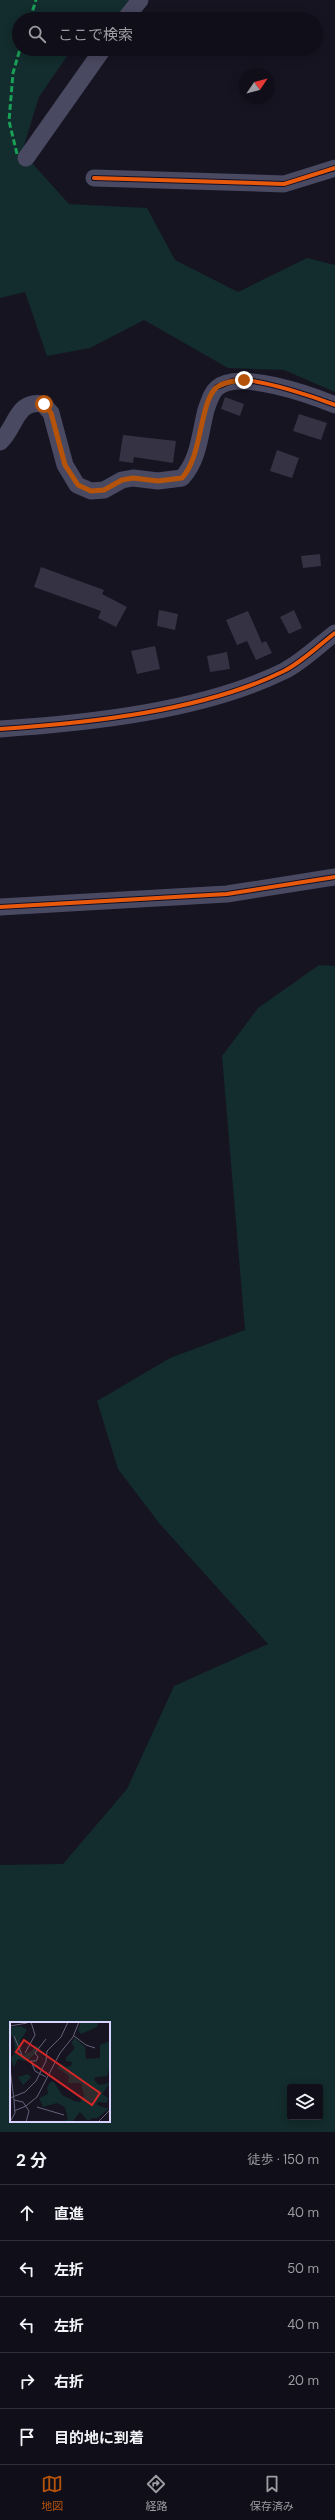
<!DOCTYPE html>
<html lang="ja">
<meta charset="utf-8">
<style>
:root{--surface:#100f19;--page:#191822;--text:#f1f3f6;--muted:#9c9ca2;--line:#302f38;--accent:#b45309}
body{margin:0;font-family:"DM Sans","Noto Sans JP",sans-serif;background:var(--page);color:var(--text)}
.controls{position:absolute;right:12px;bottom:12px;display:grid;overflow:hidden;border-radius:4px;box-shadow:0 2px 10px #0003}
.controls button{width:36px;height:36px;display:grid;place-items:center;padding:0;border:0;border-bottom:1px solid var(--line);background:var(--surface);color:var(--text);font:20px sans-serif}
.compass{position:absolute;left:239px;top:68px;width:36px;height:36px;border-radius:50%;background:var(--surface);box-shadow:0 2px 10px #0003;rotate:55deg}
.stop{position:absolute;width:12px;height:12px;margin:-9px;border:3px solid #b45309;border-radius:50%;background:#fff}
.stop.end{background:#b45309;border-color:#fff;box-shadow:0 1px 4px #0008}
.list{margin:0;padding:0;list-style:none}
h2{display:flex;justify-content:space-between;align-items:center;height:52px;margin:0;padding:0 16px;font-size:17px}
h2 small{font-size:13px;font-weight:400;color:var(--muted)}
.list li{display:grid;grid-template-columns:26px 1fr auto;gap:12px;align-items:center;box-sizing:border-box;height:56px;padding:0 16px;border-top:1px solid var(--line)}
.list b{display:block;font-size:15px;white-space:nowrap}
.list em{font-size:13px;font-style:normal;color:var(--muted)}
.icon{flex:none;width:22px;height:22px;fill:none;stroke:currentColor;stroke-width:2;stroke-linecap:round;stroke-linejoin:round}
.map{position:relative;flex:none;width:335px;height:2132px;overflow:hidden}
.search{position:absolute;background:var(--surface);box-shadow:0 2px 10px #0003;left:12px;right:12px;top:12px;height:44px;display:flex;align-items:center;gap:10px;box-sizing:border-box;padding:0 14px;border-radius:22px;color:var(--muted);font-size:15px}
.sheet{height:332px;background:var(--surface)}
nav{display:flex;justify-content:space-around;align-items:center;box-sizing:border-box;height:56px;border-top:1px solid var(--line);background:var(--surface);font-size:11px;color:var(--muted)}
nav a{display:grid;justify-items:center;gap:2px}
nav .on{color:var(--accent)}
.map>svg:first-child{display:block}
</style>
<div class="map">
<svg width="335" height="2132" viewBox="0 0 335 2132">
<rect width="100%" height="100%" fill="#161421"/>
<path fill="#132c2d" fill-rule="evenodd" d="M0,0H143L110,19H19V49H72L39,97L22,152L69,204L147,208L175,260L238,292L307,258L335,265V392L284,370L228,368L144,320L90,348L47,356L25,292L0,298Z
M319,965L335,966V2132H0V1865L63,1864L127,1789L174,1686L268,1644L159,1523L118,1469L97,1401L170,1358L245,1330L222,1056L258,1008ZM11,2023H109V2121H11ZM290,2087H320V2117H290Z"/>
<path fill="#343243" d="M225,397L244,404L240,416L221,409Z
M299,414L327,423L321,440L293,431Z
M123,435L176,441L173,463L134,457L133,463L119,461Z
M277,450L299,458L292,478L270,471Z
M320,554L321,566L303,568L301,556Z
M41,567L104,590L102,594L127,607L116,627L98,618L101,611L34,587Z
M159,610L178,614L175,630L157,626Z
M294,610L302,628L289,634L280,617Z
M248,611L262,643L266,641L272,653L256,660L247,641L237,645L226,620Z
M155,646L160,669L137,674L131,651Z
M227,652L230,669L210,672L207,656Z"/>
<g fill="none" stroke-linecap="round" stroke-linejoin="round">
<path stroke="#4a4962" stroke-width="17" d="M125,19L140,0
M26,158L103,49
M94,178L284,184L335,168
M0,442C16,428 16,399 43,404L51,413L65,465L77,485L91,491L104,490L122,480L133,478L158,481L182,478C199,460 200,433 206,410C209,402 211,393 217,388C238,369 311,395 335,405
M0,729C89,723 203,711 284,671C302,662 319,645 335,633
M0,907L227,894L335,877"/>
<path stroke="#1a9f57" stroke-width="3" stroke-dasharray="6 3" stroke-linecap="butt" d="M30,19L36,0
M17,154L9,121L13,73L20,49"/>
<defs>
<path id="cycleway" d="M94,178L284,184L335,168
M217,387C226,383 235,379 244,380C269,382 312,396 335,405
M0,729C89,723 203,711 284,671C302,662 319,645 335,633
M0,907L227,894L335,877"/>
</defs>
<use href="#cycleway" stroke="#130f26" stroke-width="6"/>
<use href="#cycleway" stroke="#e8590c" stroke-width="4"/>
</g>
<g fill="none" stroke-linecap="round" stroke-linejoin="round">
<path stroke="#b45309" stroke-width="5" d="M44,404L51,413L65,465L78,485L91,491L104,490L122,480L133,478L158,481L182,478C203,455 199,402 217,387C225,381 235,381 244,380"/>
</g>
<g transform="translate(10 2022)">
<rect width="100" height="100" fill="#161421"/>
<path d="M71,0H87L88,1L87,5L71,12L68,8ZM11,4L17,8L10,19L12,33L22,29L25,23L30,26L20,37L15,39L8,37L4,45L0,36L4,33L5,25L3,14H0V5ZM65,16L75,25L76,37L90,36V23L100,19V44L97,54L86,55L84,58L89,63L100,61L92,72L98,76L97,81L88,80L87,83L99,87L87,96H82L78,99L70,90L62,100H52L58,97L55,85L47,81L33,85L29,76L38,72L37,66L40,60H44L52,73L64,79L70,80L74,74L71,61H58L59,54L48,46L50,41L56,45L61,44L62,40L56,39V36L65,26L61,21ZM18,52L21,55L13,63L8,55Z" fill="#132c2d"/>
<path fill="none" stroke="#64617a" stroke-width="1" d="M0,4L17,1M4,14L12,33M64,14L76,23L85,26M36,17L25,31L28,35L26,39H21L25,49L36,55M15,31L25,13L21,0M0,46L4,78L13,80L19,89L16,100M0,76L15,70L26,59L36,39L37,29L51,15L58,0M27,85L54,93M4,89L16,84L27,75L50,31L63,15L69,0M0,100L5,91L4,78M88,100L100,88"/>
<path fill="#d62828" fill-opacity="0.15" stroke="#d62828" stroke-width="2" d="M14,18L90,71L82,83L6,30Z"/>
<rect width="100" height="100" fill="none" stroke="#d9d4ff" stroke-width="2"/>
</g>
</svg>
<div class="controls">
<button><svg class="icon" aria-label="layers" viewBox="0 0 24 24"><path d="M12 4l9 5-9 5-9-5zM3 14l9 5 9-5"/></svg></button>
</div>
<svg class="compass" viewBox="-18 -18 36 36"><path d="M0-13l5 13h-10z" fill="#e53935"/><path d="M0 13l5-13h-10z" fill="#9c9ca2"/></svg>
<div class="stop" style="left:44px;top:404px"></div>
<div class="stop end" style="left:244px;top:380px"></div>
<div class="search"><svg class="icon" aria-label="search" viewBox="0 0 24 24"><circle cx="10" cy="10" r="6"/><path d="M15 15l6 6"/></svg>ここで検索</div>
</div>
<section class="sheet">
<h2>2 分<small>徒歩 · 150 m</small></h2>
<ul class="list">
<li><svg class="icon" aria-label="ahead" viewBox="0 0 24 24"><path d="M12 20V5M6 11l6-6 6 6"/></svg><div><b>直進</b></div><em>40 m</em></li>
<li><svg class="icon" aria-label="left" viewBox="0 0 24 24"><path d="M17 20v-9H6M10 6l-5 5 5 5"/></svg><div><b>左折</b></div><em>50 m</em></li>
<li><svg class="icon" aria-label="left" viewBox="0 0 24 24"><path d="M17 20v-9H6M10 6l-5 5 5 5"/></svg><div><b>左折</b></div><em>40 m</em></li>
<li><svg class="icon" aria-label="right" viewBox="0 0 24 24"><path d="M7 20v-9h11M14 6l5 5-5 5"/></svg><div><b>右折</b></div><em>20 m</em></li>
<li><svg class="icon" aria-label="arrive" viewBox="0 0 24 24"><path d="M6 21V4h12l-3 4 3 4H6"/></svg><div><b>目的地に到着</b></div></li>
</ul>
</section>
<nav>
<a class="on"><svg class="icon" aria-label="map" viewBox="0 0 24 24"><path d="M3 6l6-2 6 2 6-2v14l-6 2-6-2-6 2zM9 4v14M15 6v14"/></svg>地図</a>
<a><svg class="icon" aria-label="directions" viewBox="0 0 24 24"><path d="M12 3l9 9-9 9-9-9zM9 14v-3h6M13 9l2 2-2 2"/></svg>経路</a>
<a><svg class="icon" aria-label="saved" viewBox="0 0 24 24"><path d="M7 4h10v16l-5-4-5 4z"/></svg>保存済み</a>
</nav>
